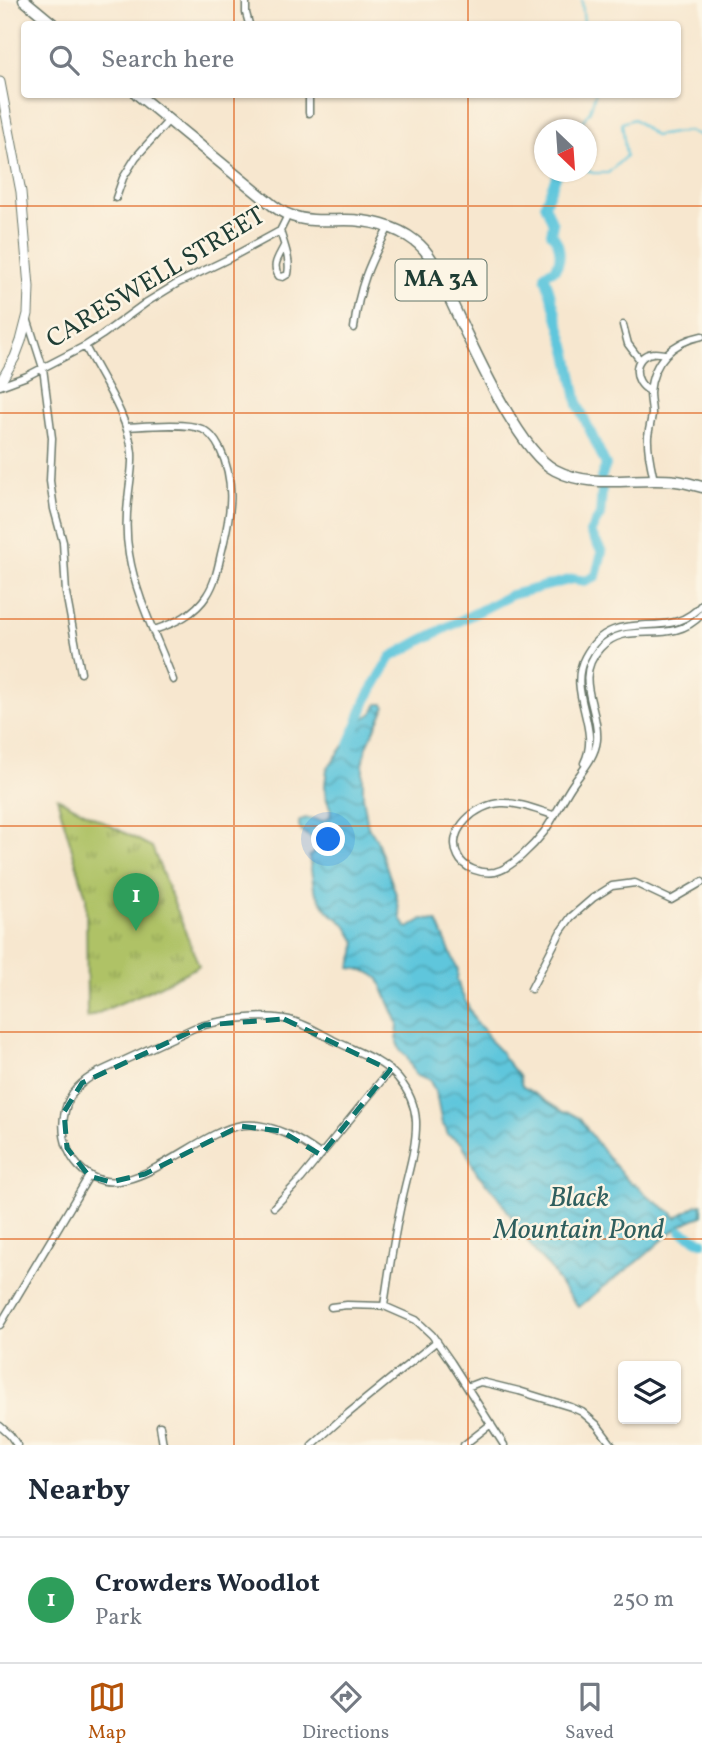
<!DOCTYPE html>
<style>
:root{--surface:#fff;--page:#f2f2f3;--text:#1f2937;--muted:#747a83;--line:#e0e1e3;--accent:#b45309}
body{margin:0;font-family:Vollkorn,serif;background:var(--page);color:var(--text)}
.controls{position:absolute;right:21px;bottom:21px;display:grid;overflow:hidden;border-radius:7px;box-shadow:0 2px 5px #0004}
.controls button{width:63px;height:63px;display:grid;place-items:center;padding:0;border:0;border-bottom:2px solid var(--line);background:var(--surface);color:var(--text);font:35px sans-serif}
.compass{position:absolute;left:534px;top:119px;width:63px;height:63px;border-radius:50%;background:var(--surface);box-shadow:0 2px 5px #0004;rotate:155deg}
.you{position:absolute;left:329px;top:840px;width:24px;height:24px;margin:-18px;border:5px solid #fff;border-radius:50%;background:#1a73e8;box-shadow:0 0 0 10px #1a73e833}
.badge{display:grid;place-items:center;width:46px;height:46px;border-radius:50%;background:var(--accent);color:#fff;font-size:23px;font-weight:700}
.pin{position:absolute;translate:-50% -58px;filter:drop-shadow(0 2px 4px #0008)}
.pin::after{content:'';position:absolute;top:37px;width:24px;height:21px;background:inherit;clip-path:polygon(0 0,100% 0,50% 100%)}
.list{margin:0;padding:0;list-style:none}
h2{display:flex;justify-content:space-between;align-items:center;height:91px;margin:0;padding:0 28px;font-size:30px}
h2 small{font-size:23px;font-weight:400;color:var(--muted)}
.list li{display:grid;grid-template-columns:46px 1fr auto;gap:21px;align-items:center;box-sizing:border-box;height:126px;padding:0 28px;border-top:2px solid var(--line)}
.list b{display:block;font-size:26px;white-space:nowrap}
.list p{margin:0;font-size:23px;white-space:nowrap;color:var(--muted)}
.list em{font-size:23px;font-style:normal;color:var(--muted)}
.icon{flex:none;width:38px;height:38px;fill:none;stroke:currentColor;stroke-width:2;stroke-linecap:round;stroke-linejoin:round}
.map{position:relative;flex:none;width:702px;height:1445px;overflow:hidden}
.search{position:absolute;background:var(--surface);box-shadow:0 2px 5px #0004;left:21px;right:21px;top:21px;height:77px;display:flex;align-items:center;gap:18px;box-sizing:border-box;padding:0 24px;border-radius:7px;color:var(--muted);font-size:26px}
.sheet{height:217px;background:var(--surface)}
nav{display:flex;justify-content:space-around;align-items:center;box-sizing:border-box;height:98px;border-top:2px solid var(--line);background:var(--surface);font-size:19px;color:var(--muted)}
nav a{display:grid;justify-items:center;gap:4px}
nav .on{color:var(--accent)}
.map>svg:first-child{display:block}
</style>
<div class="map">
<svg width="702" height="1445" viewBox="0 0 702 1445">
<defs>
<pattern id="grass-tufts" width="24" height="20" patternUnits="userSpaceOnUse" patternTransform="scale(1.75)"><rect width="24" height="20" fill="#afc266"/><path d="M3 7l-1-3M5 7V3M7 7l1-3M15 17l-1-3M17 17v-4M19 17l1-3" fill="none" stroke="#8e9f55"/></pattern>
<pattern id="water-waves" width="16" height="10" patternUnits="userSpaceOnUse" patternTransform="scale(1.75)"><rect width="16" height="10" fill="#5fc6dc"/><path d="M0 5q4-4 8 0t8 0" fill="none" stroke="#4ea2b3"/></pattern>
</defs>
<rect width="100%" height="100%" fill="#fcf5e5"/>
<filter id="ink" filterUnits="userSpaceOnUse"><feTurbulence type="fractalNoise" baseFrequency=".0143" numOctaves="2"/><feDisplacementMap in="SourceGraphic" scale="14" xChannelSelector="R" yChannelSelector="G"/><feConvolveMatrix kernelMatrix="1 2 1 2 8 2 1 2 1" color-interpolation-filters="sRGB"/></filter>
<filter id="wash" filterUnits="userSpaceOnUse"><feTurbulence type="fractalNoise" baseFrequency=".00686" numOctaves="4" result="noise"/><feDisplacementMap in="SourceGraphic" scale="28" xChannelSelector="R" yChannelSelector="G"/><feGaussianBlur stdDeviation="1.57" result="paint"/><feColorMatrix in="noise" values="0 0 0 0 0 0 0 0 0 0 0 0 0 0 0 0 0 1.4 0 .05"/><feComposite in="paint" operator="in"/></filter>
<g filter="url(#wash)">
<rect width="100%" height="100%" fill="#f7e7cf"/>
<path fill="url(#grass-tufts)" stroke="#67804d" stroke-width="2" d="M57,798L152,847L199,966L157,987L87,1018L86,897Z"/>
<path fill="url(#water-waves)" stroke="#3f8288" stroke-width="2" d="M378,704H383L385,707L367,746L363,760V796L368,827L376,838L396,894L401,918L406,927L409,928L423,919L437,921L458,970L457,979L460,990L477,1024L484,1030L492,1043L501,1052L504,1058L519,1076L522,1086L563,1112L570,1113L579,1118L606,1155L629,1182L636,1185L650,1198L671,1212L676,1218L697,1205L702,1204V1216C674,1224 658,1246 636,1263C616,1277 598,1291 579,1307L561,1286L549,1267L537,1255L497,1195L477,1173L462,1143L448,1135L445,1127L442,1124L436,1093L429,1079L415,1074L407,1057L400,1050L397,1042L398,1023L379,979C371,971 361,969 350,968L355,953L356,942L346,925L329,912L318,896L314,889L309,857L314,853L319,844C312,835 298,835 299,822C305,815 315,820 323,821L330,817L331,811L326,797L325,785L327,769L364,719L372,713Z"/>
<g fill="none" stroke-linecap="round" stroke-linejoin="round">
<path stroke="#5fc6dc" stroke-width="2" d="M582,0L584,24
M576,130L590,111L595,94
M586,170L593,173H608L626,156L622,123L634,119L654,136L688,131L702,136"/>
<path stroke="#5fc6dc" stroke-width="10" d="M558,172L545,204L553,224L551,233C560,242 563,258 555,269L546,273L545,276L568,353L578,405L606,465L601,478
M349,745L366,700L391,657L422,640L511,595L573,579L586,581L596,576L602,552L590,532L600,515L602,490
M681,1231L702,1242"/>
</g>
</g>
<g filter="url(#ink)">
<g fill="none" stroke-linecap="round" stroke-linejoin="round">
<defs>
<path id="minor" d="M246,0V13L249,24
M309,113V94
M116,198L123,178L136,157L169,120
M280,231C284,244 291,261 288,274L283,277L279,276C271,265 279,257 284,246
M27,318L43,368L52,438L50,481L54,509L63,542L66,593L81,673
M623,325L628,344L640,360
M354,328C359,287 369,263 389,227
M85,346C101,378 129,417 132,453C133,469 129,485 128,501C126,519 126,537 129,554C136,598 158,639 173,680
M0,386L27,376L85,346L102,335L147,302L178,283L228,259L280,231L288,215
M650,391C631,382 633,355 653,353C654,352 664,354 665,354
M127,427C145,426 186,422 202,429C211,433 216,441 220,449C237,484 230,518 221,554C218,568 215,583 207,595C195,614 175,623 154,630
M654,480C651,466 647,451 648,436C649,429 651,422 652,414C652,407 650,400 650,392C653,361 672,342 702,336
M584,763C602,728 566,692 585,657C614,601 669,646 702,604
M553,815C537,810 519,802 501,803C477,804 445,830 458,856C464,869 481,874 495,872C511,869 534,845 544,832C554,818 562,801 571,787C581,772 595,758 597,740C600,708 572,679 600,648C629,617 670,649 702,614
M531,989L561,931L571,917L593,898L612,886L635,883L671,900L702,882
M321,1155C299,1139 271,1122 243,1125C192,1131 119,1220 75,1162C64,1147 61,1128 65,1111C69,1092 82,1081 99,1072L194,1028C220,1020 258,1014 284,1019C302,1022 318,1032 333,1040C355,1051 381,1059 398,1078C408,1090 415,1105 416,1121C417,1147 407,1175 402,1200C394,1235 389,1271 384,1306L416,1320L432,1335L451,1362L504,1445
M274,1207L301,1179L390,1070
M331,1307L347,1305L384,1306
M0,1325L89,1176
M467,1387L480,1382L486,1383L519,1391L571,1407L582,1412L597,1425L612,1445
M0,1426L10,1435L17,1445
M160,1426L163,1445
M312,1445L340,1420L437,1341
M464,1445L491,1424"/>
<path id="secondary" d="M0,82L21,192L29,287L28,314L21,341L15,357L0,383"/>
<path id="primary" d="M24,0L53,24
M137,94L265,199C273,206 282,213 292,216C309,222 327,220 345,220C369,220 396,226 415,241C432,253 440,277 448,295C468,336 517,451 555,470C593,490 636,476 676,481C685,482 694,485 702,487"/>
</defs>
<use href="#minor" stroke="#6b786a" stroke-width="9"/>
<use href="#secondary" stroke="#6b786a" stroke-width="11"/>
<use href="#primary" stroke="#6b786a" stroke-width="13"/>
<use href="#minor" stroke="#fff" stroke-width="6"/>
<use href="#secondary" stroke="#fff" stroke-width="9"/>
<use href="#primary" stroke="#fff" stroke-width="10"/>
</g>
</g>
<path fill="none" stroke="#0f766e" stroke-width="5" stroke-dasharray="14 9" stroke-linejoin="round" d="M284,1019L390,1070L321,1155L281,1131L240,1126L145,1174L111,1182L89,1176L67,1148L64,1112L82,1083L205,1025Z"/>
<path fill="none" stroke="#de580e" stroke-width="2" stroke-opacity="0.55" d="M234,0V24M468,0V24M234,94V1445M468,94V1445M0,206H702M0,413H702M0,619H702M0,826H702M0,1032H702M0,1239H702"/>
<g text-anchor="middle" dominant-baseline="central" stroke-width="5" stroke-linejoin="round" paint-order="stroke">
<rect fill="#fcf5e5" stroke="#617469" stroke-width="2" x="395.5" y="259.5" width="91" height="41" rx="5"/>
<g font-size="24" font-weight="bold" fill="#1f3d34">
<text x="441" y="280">MA 3A</text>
</g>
<g font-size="26" fill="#1f3d34" stroke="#fcf5e5">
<text transform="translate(156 278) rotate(-31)">CARESWELL STREET</text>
</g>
<g font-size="28" font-style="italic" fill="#2f5f5e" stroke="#fcf5e5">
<text x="579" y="1198">Black<tspan x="579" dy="32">Mountain Pond</tspan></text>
</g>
</g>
</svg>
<div class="controls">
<button><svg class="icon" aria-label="layers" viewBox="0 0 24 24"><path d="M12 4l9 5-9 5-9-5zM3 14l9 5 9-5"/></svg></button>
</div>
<svg class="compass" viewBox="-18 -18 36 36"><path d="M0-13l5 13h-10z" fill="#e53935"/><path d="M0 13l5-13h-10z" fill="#747a83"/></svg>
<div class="you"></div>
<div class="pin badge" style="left:136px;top:931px;background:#2e9e5b">1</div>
<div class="search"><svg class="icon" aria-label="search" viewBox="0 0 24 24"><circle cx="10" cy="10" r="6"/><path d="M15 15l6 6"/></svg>Search here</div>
</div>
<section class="sheet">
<h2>Nearby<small></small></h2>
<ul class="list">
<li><span class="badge" style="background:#2e9e5b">1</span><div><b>Crowders Woodlot</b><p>Park</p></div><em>250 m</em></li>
</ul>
</section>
<nav>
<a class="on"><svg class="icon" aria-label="map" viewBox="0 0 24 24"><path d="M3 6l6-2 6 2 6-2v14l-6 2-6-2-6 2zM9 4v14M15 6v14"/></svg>Map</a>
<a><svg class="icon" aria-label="directions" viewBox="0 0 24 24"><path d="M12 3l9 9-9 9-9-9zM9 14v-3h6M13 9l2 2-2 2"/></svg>Directions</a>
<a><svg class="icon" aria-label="saved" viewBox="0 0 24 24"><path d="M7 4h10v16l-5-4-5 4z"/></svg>Saved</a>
</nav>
